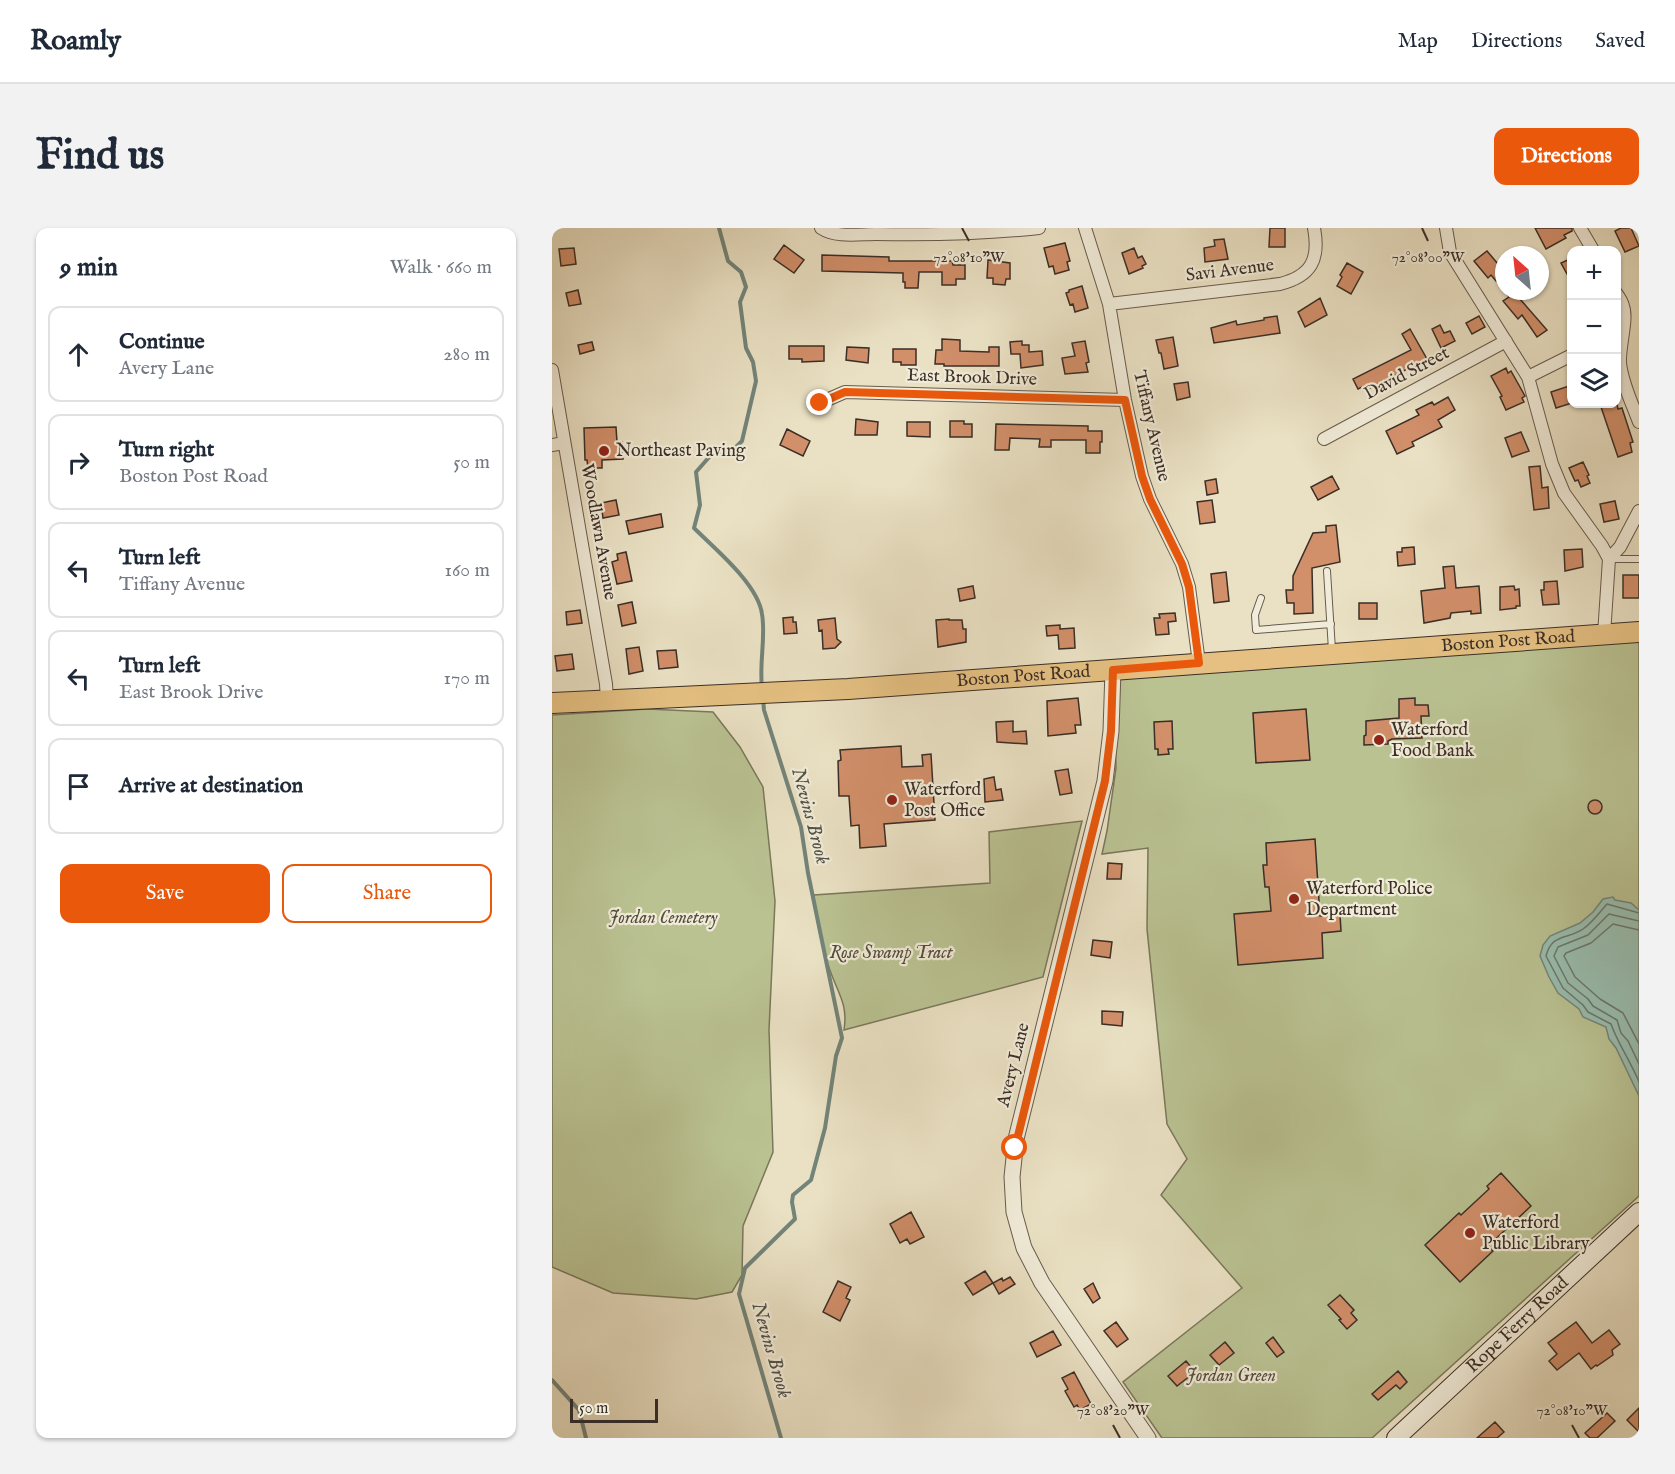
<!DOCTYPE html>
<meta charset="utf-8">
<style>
:root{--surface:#fff;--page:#f2f2f3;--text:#1f2937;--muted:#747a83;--line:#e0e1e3;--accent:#ea580c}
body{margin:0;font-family:"IM FELL English",serif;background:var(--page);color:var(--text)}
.controls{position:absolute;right:18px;top:18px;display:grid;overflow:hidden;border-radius:12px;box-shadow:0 2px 4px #0004}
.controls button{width:54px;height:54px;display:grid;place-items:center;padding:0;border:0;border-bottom:2px solid var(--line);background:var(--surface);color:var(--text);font:30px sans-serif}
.compass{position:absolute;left:943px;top:18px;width:54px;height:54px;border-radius:50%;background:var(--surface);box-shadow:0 2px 4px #0004;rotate:333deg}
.scale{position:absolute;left:18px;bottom:15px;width:88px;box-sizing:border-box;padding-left:6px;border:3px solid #3b2e26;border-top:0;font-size:16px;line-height:21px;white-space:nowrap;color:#3b2e26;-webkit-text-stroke:4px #f1ecd9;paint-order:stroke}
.stop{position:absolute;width:18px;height:18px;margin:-14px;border:4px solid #ea580c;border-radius:50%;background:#fff}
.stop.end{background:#ea580c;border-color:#fff;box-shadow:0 2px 6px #0008}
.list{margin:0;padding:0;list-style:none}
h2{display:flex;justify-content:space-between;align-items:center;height:78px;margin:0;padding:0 24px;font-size:26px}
h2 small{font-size:20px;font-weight:400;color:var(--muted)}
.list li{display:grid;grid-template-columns:39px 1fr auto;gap:18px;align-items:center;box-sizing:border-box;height:96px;margin:0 12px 12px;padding:0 12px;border:2px solid var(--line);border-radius:12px}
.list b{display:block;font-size:22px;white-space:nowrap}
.list p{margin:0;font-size:20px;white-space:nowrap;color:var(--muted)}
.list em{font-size:20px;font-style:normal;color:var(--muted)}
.actions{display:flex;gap:12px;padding:18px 24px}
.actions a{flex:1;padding:14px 0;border:2px solid var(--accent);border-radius:12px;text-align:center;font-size:21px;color:var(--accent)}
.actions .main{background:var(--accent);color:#fff}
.icon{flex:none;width:33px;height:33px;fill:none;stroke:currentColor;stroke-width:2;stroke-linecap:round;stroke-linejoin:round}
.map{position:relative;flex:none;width:1087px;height:1210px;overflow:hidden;border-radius:12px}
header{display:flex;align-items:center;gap:36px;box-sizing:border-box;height:84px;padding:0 30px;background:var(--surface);border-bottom:2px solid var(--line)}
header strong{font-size:28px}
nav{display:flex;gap:33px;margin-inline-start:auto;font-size:21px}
.intro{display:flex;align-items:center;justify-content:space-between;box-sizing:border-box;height:144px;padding:0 36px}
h1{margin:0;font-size:42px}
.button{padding:15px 27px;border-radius:12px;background:var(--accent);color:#fff;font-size:21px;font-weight:700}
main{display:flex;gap:36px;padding:0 36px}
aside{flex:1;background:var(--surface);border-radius:12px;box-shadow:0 2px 4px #0004}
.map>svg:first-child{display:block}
</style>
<header>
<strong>Roamly</strong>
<nav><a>Map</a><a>Directions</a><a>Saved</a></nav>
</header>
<div class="intro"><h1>Find us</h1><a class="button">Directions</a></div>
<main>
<aside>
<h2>9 min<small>Walk · 660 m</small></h2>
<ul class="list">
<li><svg class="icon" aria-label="ahead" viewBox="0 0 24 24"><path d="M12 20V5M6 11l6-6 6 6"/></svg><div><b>Continue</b><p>Avery Lane</p></div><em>280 m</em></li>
<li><svg class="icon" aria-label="right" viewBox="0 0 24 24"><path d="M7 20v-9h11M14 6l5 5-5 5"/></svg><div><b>Turn right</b><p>Boston Post Road</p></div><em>50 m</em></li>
<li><svg class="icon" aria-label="left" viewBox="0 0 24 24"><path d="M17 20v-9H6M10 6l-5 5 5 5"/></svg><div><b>Turn left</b><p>Tiffany Avenue</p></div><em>160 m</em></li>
<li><svg class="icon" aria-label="left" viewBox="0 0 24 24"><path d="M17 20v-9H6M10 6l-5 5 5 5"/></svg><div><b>Turn left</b><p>East Brook Drive</p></div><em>170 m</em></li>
<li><svg class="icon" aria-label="arrive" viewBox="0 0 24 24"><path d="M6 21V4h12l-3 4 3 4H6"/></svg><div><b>Arrive at destination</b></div></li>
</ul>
<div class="actions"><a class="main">Save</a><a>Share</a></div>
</aside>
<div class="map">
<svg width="1087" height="1210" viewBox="0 0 1087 1210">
<rect width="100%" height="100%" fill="#eae1c4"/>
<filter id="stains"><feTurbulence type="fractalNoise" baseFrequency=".00333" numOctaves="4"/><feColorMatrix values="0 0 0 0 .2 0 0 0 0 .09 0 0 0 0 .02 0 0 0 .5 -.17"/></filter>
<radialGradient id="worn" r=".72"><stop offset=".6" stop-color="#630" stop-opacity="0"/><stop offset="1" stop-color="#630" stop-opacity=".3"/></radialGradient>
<path fill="#bac292" stroke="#7a785c" stroke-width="1.5" d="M1087,412V968L820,1210H610L571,1154L690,1060L609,967L635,931L615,896L595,701L596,620L550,626L555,603L564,540L561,442Z
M95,481L161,484L188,519L211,559L223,673L217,802L221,924L191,998L190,1047L180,1064L144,1071L61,1065L0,1039V487Z
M530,593L491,749L292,802C296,777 287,767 279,745C271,725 263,688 262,667L438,655L437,604Z"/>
<path fill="#98beb0" stroke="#738479" stroke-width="1.5" d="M1061,669L1063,672L1079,675L1087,682V868L1064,820L1057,811L1054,799L1031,789L1027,781L1006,765L997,749L988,728L991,717L998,708L1028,695L1041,684L1051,671Z"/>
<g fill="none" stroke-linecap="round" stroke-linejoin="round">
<path stroke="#6a766b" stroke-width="1.5" d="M1087,685L1055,676C1047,685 1041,694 1031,701C1015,712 1000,705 994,728L1011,760L1031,777L1036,784L1059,796C1066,816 1079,834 1087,854
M1087,693L1057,686L1036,707L1006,719L1002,728L1016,755L1036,771L1041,778L1065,792L1069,805L1076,813L1087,836
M1087,702L1061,696L1039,715L1014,725L1012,728L1023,749L1048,771L1071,785L1087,816"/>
<path stroke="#738479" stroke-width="4" d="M167,0L176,33L189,44L194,59L188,74L194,120L201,134L204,153L190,213L179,224L159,227L144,244L148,277L142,300C163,321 206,356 210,386C214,409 207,435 210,460
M211,470L212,482L249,599L256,645L290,810L284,828L273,900L259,952L241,967L240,974L243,991L193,1040L187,1066L229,1210
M0,1152L27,1182L34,1210"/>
</g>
<path fill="#d18f6a" stroke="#3b2e26" stroke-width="1.5" d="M718,0H733V19H717Z
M983,0H1020V3L1012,7L1014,10L994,21Z
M1069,0H1079L1087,18L1073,24L1063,3Z
M672,11L676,31L653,34L652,20L663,18L662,12Z
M513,15L518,33L515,34L517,42L503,46L501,38L497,39L492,20Z
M232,17L252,32L242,45L222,31Z
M22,20L24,36L9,38L7,21Z
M582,20L586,30L590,28L594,36L590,38L591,40L577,46L570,25Z
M935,23L952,43V46L944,53L939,47L936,50L922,33Z
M270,27L337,29V33H400L401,37H413V51H404V57H390V44H367L366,60H353V54H351V45L270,43Z
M1020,30V55L1009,35Z
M436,32L458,35V51H454L453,57L441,56V50H435Z
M795,35L811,44L799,66L785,58L790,49L788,47Z
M530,58L536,80L523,84L521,76L518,77L514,65L517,64V62Z
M26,62L29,76L17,78L14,65Z
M959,63H961L995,102L985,109L970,87L966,91L951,73L957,69L955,66Z
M768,70L775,87L753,99L746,84Z
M725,88L728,105L662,115L659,100L684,93L685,97L712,92V90Z
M927,88L933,99L920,106L914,95Z
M888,97L892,105L898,103L903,113L889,120L880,101Z
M858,101L875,131L818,160L817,158L811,162L810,159L806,161L801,151L859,122L850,106Z
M621,109L626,138L612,141L609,125H607L604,112Z
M390,111L408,112V123L437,124V119H447V138H392V136H383L384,122H390Z
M470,113V117H477V124L490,123L491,137L469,140L468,126H459L458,114Z
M533,113L537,134L534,135L536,144L513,146L510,130L523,128L520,115Z
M40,114L42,122L28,126L26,117Z
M237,118H272V133L250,134V131H237Z
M295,119L317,120L316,135L294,132Z
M341,121H364V137H349V134H341Z
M954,140L956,145L959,143L973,168L970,170L972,174L954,182L948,169L950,168L939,148Z
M636,154L638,169L625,172L622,156Z
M1020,157V175L1004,180L999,164Z
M896,169L903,182L886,192L890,199L860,214L862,218L845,226L834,203L867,187L864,182L880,174L882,177Z
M1048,176H1065L1066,181L1070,180L1081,214L1078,215L1080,224L1066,229Z
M304,191L326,194L325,207H303Z
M398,193H412V196H420V209H398Z
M355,194H378V209L355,208Z
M444,196L536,198V203H550V214H548V225H534V212H499V219H487L488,211L458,210L457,222H443Z
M64,199L65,214H70L71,231L50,232V240H36L35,232H33L32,200Z
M235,201L258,213L251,228L228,217Z
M969,204L977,223L960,229L953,210Z
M1031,234L1037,247L1035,248L1038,255L1029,259L1026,252L1023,253L1017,240Z
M988,238L990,260L996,259L997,280L982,282L977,239Z
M780,248L787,261L766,272L759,259Z
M664,251L666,265L655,267L653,253Z
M64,272L67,287L51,290L49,275Z
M660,272L663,294L648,296L645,274Z
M1063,273L1067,291L1052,294L1048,276Z
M109,286L111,299L77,306L74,293Z
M784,297L788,334L760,340L761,385L742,386V375H735L734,362H741V348L761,305L774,304V298Z
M862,319L863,336L846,338L845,324H850V320Z
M1030,321L1031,339L1013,343L1012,322Z
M74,324L80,353L65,356L60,334L66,332L65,326Z
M902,338L904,360L927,358L929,385L919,386V383L899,385L898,390L872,395L869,363L893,360L891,339Z
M674,344L677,373L662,375L659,346Z
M1071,347H1087V370H1071Z
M1005,353L1007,376L991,377L989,362H992V354Z
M421,358L423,370L408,373L406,361Z
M962,358L963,362L967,361L968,378H964V380L948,382V359Z
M80,374L84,395L70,398L66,377Z
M807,375H825V391H807Z
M28,382L30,395L15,397L14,384Z
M623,385L624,393L616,394L617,406L604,407L602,390H608L607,386Z
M241,389V394H244L245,405L232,406L231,390Z
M283,390L285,411L289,414L283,420L271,421L270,402L267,403L266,392Z
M397,391V392H410L411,401H414V414L386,419L384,392Z
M508,397V401L522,400L523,420L507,421L506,407L495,408L494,398Z
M87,419L91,443L77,446L74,421Z
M124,422L126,439L107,441L105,423Z
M20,426L22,441L5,443L3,428Z
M526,470L529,497H523L524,505L496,508L495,473Z
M863,470V477H876L877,488H869L870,510L840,511L836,513V516L812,517V508L814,507V493L847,490V471Z
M754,481L758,532L704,535L701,485Z
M461,493V504L474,503L475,516L445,514L444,494Z
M620,493L621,521H616L617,526L606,527V521H603L602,494Z
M349,518L350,539L371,538L370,527L379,526L383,592L332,596L334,618L308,620L307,597L299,598L297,568H287L286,533L289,532L288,522Z
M516,541L520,565L508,567L503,543Z
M442,549L444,562L449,561L451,572L433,574L432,551Z
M1036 579a7 7 0 1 1 14 0a7 7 0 1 1-14 0Z
M763,611L768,688L788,687L789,703L770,705L771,730L686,737L682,686L719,683L717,659H713L711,637H715L714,615Z
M556,635L570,636L569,651H555Z
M541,712L560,714L558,730L539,727Z
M550,783L571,784L570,798L550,796Z
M949,945L979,978L936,1018L941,1023L908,1054L873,1017L907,985L909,987L937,961L935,958Z
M359,984L372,1009L358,1016L355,1011L348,1015L338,996Z
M433,1043L441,1055L421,1067L413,1055Z
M458,1049L463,1056L447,1066L441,1055L450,1050L451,1053Z
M286,1053L299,1059L294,1070L298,1072L288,1093L271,1084Z
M541,1055L548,1070L541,1075L532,1061Z
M788,1067L802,1082L799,1085L805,1092L795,1101L787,1092L789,1091L776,1077Z
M564,1094L576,1111L565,1119L552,1103Z
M1024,1094L1040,1115L1057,1102L1068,1116L1060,1122L1061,1127L1045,1138L1044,1137L1039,1141L1027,1125L1005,1142L997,1133L1005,1126L996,1115Z
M501,1103L509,1117L485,1129L478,1115Z
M721,1109L732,1124L725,1129L714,1115Z
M673,1114L682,1125L667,1137L658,1127Z
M634,1133L643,1144L625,1158L616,1148Z
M846,1143L855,1154L848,1161L844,1157L826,1172L820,1166Z
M522,1144L539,1176L528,1182L525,1177L522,1179L513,1163L516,1161L510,1150Z
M1087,1180V1204L1075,1192Z
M1055,1185L1063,1193L1045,1210H1038L1033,1205Z
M943,1194L952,1204L945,1210H925Z"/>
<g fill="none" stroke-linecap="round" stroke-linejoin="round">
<defs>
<path id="service" d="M1058,331H1087
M775,343L780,422
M709,370L703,387L704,402L779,396"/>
<path id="minor" d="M269,0C284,10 307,6 324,6C378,7 433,6 487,0
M533,0L557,76L573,172L590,248L598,271L630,336L637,359L647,435
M894,0L898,24L976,149L1000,236L1012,265L1050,318L1057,331L1052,407
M1028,0L1041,22
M1064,65C1067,69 1070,74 1071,78C1076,91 1067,118 1068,135C1070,155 1080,175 1087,194
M557,76L728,56C759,48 768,32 762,0
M0,142L54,456L55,472
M976,149L1020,127
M268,175L293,164L573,172
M772,211L954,113
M0,217L12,215
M1057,331L1068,319L1087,283"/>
<path id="tertiary" d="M561,442L559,503L553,553L464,911L460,949L462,984L472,1020L490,1055L596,1210"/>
<g id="secondary">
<path id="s1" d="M844,1210L1087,984"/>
</g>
<g id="primary">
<path id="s2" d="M0,475L296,461L1087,404"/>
</g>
</defs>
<use href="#service" stroke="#675b4e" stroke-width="8"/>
<use href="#minor" stroke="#675b4e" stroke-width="14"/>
<use href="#tertiary" stroke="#675b4e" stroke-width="17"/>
<use href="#secondary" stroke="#3b2e26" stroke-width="20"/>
<use href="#primary" stroke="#3b2e26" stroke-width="22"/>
<use href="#service" stroke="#f1ecd9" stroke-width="6"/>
<use href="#minor" stroke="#f1ecd9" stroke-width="12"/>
<use href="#tertiary" stroke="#f1ecd9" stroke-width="15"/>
<use href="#secondary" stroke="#f1ecd9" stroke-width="18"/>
<use href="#primary" stroke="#e5c082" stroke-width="20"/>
</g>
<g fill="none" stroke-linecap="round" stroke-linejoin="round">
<path stroke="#ea580c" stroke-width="8" d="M268,175L293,164L573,172L590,248L598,271L630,336L637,359L647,435L561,442L559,503L553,553L463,920"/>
</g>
<path fill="none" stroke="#3b2e26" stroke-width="2" d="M410,0L417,13M870,0L876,13M561,1197L568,1210M1020,1197L1027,1210"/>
<g fill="#8f2418" stroke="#f1ecd9" stroke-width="2">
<circle cx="52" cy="223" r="6"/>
<circle cx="827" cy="512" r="6"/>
<circle cx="340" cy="572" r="6"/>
<circle cx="742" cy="671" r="6"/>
<circle cx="918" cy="1005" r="6"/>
</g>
<g text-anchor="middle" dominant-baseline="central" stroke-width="4.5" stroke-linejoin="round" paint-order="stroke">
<g font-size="18" fill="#3b2e26" stroke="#f1ecd9">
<text transform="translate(678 43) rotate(-7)">Savi Avenue</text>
<text transform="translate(855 146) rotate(-28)">David Street</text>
<text transform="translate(420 150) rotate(2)">East Brook Drive</text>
<text transform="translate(599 198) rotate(77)">Tiffany Avenue</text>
<text transform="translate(46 304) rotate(80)">Woodlawn Avenue</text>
<text stroke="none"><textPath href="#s2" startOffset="958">Boston Post Road</textPath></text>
<text stroke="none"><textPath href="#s2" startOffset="472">Boston Post Road</textPath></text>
<text transform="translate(462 837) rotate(-76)">Avery Lane</text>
<text stroke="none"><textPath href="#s1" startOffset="166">Rope Ferry Road</textPath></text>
</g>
<g font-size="18" fill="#3b2e26" stroke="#f1ecd9" text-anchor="start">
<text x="64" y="223">Northeast Paving</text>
<text x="839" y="502">Waterford<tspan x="839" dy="21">Food Bank</tspan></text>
<text x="352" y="562">Waterford<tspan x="352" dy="21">Post Office</tspan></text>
<text x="754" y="661">Waterford Police<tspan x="754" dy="21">Department</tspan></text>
<text x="930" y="995">Waterford<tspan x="930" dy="21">Public Library</tspan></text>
</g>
<g font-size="18" font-style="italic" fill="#544c3c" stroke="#f1ecd9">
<text x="111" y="690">Jordan Cemetery</text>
<text x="339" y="725">Rose Swamp Tract</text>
<text x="679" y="1148">Jordan Green</text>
</g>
<g font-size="20" font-style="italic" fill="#525248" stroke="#f1ecd9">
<text transform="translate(258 588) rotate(75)">Nevins Brook</text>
<text transform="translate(219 1122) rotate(74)">Nevins Brook</text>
</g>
</g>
<g font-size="15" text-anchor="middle" fill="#3b2e26" stroke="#f1ecd9" stroke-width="4.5" stroke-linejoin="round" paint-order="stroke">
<text x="417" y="34">72°08'10"W</text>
<text x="876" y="34">72°08'00"W</text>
<text x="561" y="1187">72°08'20"W</text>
<text x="1020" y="1187">72°08'10"W</text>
</g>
<rect width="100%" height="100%" filter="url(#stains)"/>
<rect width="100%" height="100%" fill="url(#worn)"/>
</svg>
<div class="controls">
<button>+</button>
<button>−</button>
<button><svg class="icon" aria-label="layers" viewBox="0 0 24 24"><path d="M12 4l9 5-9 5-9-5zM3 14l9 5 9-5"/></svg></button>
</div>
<svg class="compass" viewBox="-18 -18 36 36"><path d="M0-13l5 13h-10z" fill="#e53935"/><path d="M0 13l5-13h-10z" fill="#747a83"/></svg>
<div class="scale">50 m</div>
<div class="stop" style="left:463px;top:920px"></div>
<div class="stop end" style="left:268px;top:175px"></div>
</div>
</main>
